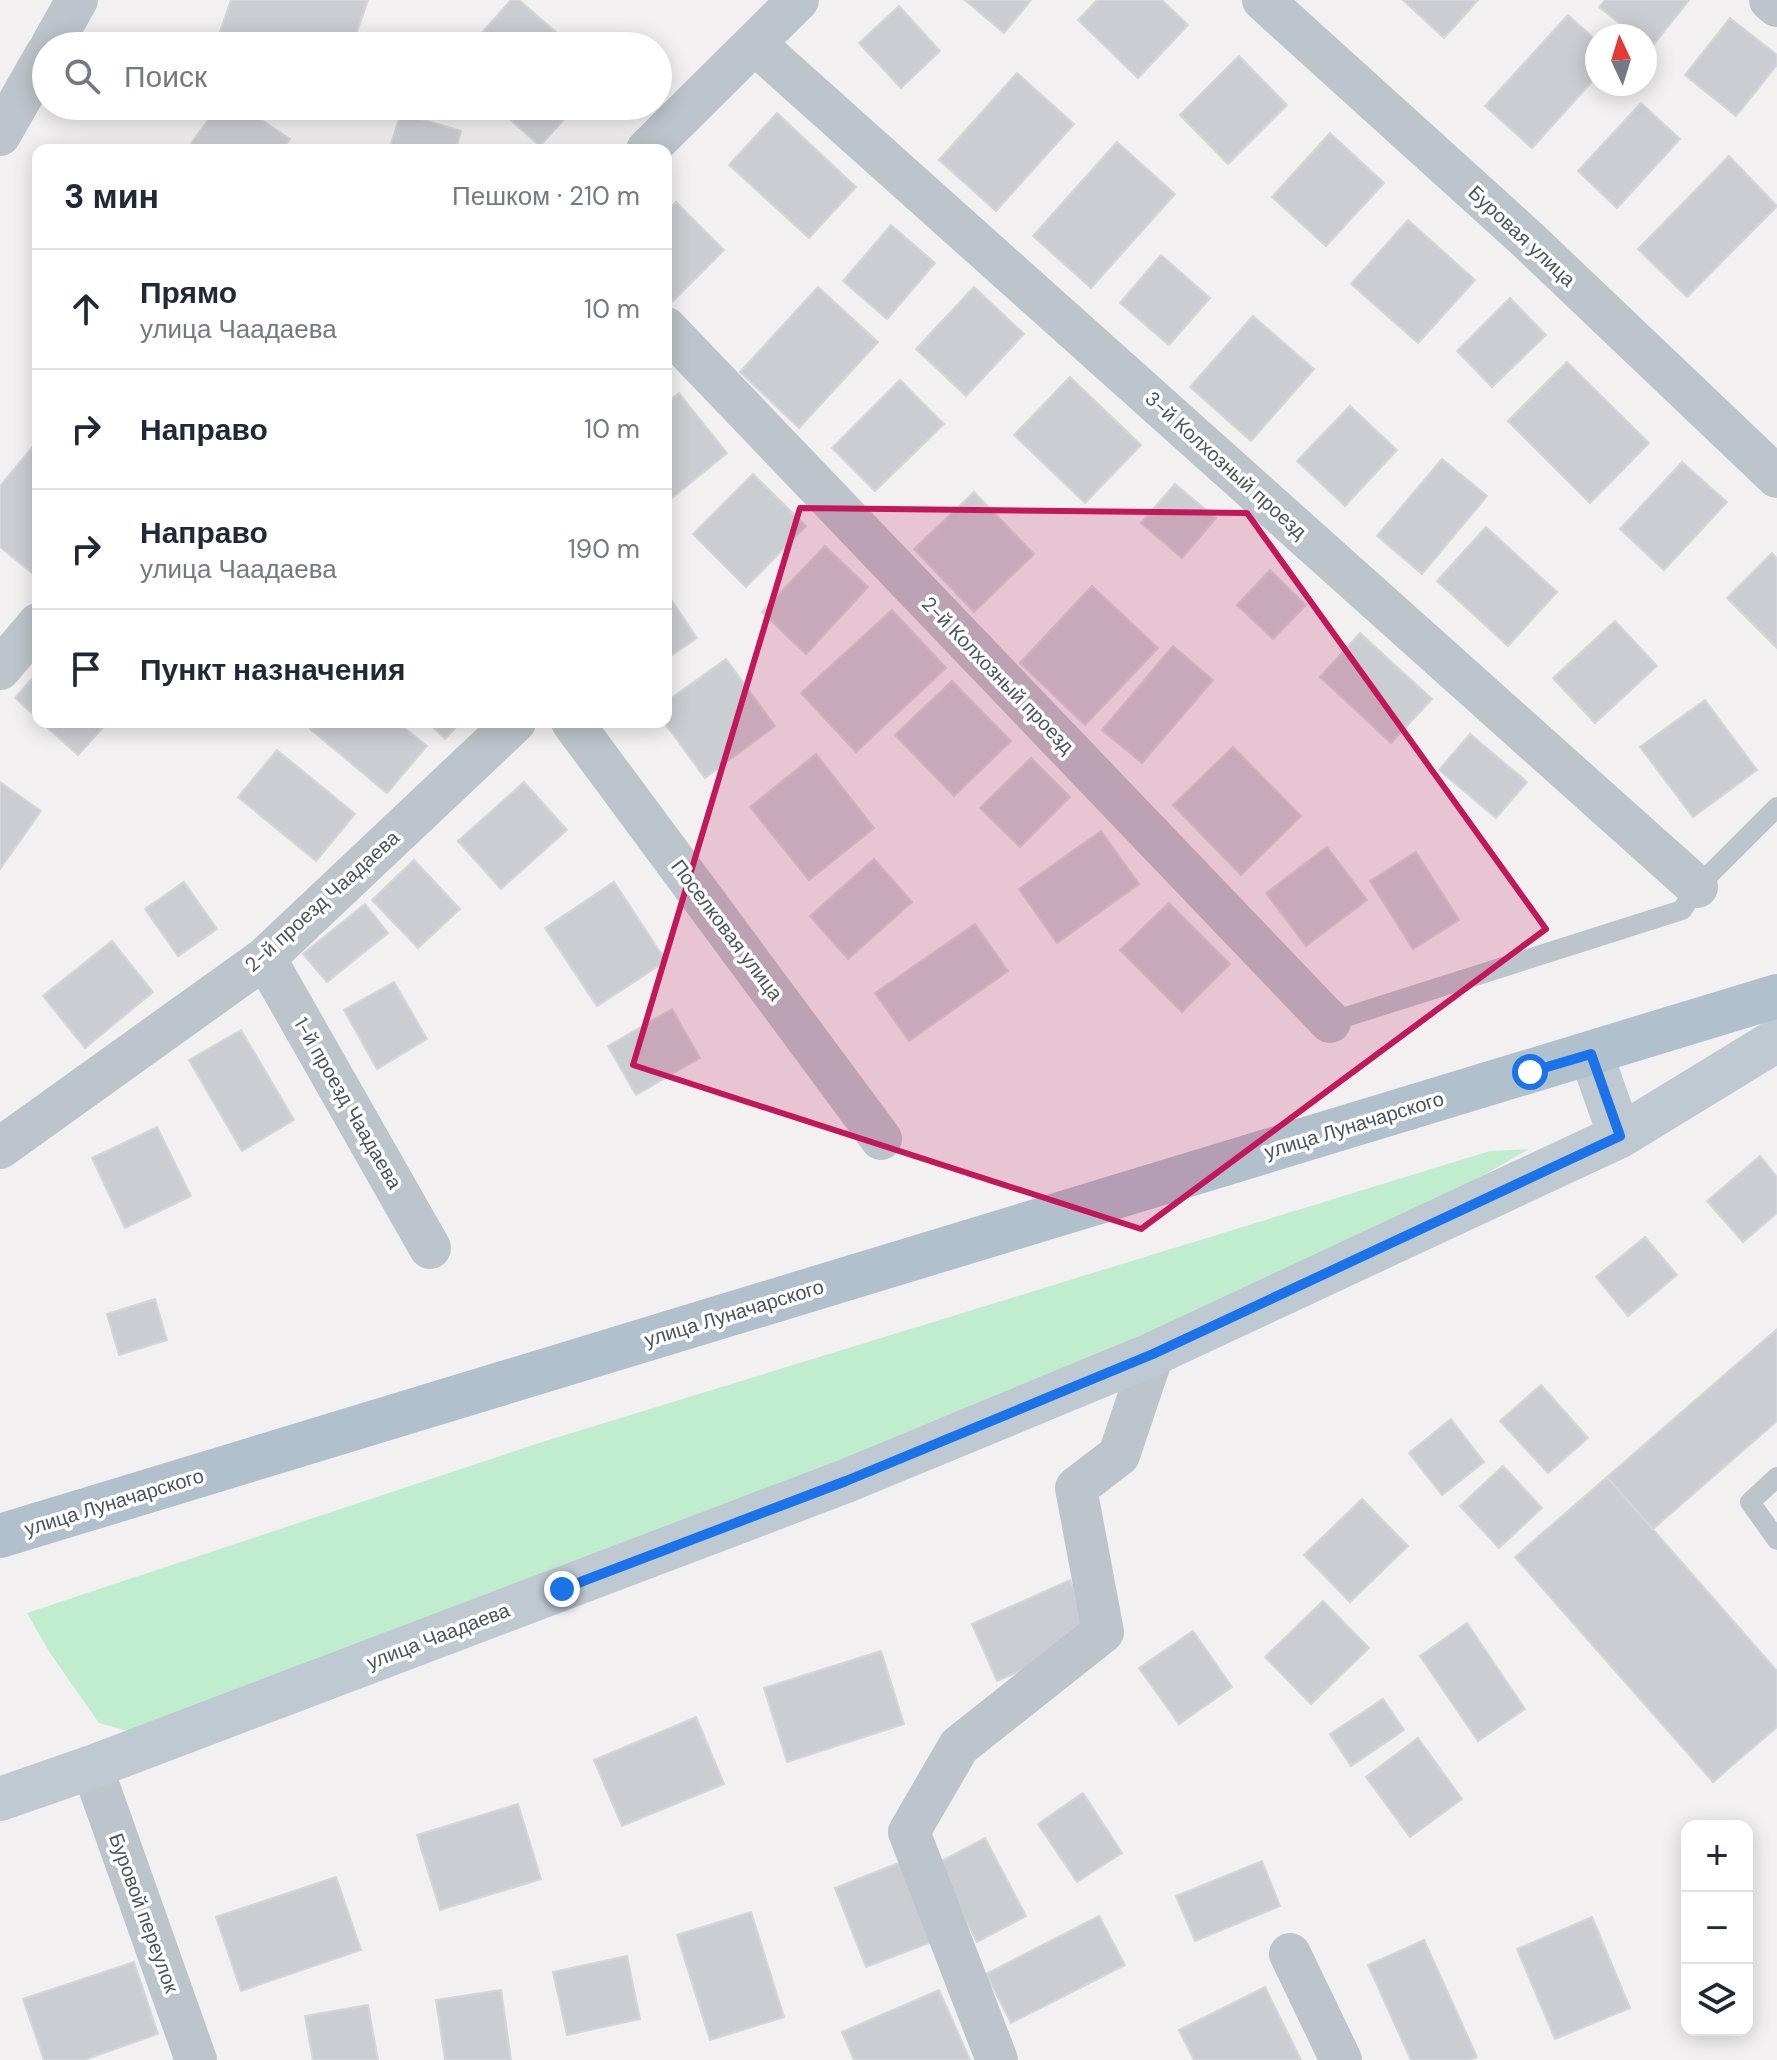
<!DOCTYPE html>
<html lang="ru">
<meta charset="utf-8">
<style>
:root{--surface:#fff;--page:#f6f6f7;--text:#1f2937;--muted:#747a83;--line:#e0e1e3}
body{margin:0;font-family:"DM Sans",sans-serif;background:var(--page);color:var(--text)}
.controls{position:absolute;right:24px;bottom:24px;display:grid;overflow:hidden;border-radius:16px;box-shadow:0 4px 20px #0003}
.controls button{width:72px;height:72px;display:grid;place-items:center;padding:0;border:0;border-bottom:2px solid var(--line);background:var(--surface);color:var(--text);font:40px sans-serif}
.compass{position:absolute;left:1585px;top:24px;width:72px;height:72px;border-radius:50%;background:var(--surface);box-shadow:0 4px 20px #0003;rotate:356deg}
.stop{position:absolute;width:24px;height:24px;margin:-18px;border:6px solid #1a73e8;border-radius:50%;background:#fff}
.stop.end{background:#1a73e8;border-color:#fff;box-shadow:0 2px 8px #0008}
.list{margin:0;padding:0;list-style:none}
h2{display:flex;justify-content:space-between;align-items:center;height:104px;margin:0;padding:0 32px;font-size:34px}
h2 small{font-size:26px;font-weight:400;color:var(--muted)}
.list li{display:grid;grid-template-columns:52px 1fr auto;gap:24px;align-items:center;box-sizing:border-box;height:120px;padding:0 32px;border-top:2px solid var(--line)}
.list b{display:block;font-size:30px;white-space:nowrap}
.list p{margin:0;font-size:26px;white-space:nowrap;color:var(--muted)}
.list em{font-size:26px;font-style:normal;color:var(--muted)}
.icon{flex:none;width:44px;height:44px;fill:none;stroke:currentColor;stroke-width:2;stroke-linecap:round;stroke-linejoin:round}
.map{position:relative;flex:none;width:1777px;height:2060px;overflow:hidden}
.search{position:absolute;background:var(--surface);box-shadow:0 4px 20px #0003;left:32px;top:32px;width:640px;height:88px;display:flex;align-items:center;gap:20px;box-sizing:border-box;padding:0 28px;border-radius:44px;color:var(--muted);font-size:30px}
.panel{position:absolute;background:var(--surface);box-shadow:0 4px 20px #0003;left:32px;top:144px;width:640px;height:584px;border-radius:16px}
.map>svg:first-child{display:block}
</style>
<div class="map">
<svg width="1777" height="2060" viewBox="0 0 1777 2060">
<rect width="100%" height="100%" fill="#f2f0f0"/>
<path fill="#c1edcf" d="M1529,1149L1442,1199L1244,1293L942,1423L131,1732L99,1723L50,1653L27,1613L539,1443L1490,1151Z"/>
<path fill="#cacdd2" stroke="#d4d6db" stroke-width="2" d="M231,0H368L352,46H215Z
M511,0H519L572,46H470Z
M965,0H1031L1004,33Z
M1097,0H1162L1188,25L1138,78L1078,20Z
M1403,0H1478L1444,38Z
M1605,0H1689L1651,48L1645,43V36H1636L1599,7Z
M899,6L940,51L901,88L859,43Z
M1568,15L1597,41V76L1532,148L1485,106Z
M1730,18L1777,55V65L1736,116L1685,75Z
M1239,56L1287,105L1228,164L1180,115Z
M1017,73L1074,124L996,211L939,160Z
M1641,103L1680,139L1617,208L1578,171Z
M218,106H241L290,139L282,150H198L190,145Z
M495,106H576L540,146Z
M401,113L461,131L456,150H389Z
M777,113L856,187L809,238L729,165Z
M1330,133L1384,183L1326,246L1272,197Z
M1117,142L1175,194L1091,288L1033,236Z
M1729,156L1777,206L1687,297L1638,249Z
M676,202L724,250L673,301L666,294V212Z
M1408,220L1475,280L1418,343L1351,284Z
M891,225L935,263L887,319L843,281Z
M1161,255L1210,298L1169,345L1120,303Z
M818,287L878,342L799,428L740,372Z
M974,287L1024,334L966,396L916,349Z
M1510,298L1546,335L1492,387L1457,351Z
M1253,316L1314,369L1251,441L1190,387Z
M1567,362L1649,443L1590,503L1508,421Z
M1070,377L1141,445L1085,503L1014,435Z
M900,380L944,424L875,491L832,448Z
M679,393L727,453L666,503V404Z
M1350,406L1397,450L1345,506L1297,461Z
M34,445L38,449V578L0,547V486Z
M1442,459L1487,496L1422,574L1377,536Z
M1682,462L1727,502L1664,570L1620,529Z
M753,474L806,526L746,587L693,534Z
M1175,484L1216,518L1182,558L1141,523Z
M974,492L1034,554L974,612L914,549Z
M1486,527L1557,592L1508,646L1437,581Z
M825,546L868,587L806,654L762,612Z
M1772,553L1777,559V648L1727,598Z
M1270,570L1306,605L1273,639L1237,605Z
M1092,586L1158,648L1085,725L1020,663Z
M666,592L697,638L666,659Z
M892,610L946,668L856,752L801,693Z
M1615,621L1657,666L1595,723L1553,678Z
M1360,633L1432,699L1391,743L1320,677Z
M1173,646L1213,680L1142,763L1102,730Z
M726,659L775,726L705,778L664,722H666V702Z
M38,672V719L15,698Z
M952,681L1011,741L954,796L895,735Z
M1705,700L1757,770L1693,817L1640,747Z
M41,722H108L78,755Z
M316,722H397L427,746L387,793L310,729Z
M428,722H461L445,739Z
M1470,734L1527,782L1496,818L1439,770Z
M1233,747L1301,816L1241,875L1173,805Z
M277,750L355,814L316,861L238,797Z
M816,754L874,828L809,880L750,807Z
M1031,758L1070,797L1020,847L980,808Z
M0,782L41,811L0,869Z
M524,782L567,830L501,889L458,841Z
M1101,831L1139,884L1057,943L1019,889Z
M1327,847L1367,900L1306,946L1266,893Z
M1416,852L1459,920L1413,949L1370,881Z
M874,859L912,902L848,959L810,916Z
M414,860L460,909L418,948L372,900Z
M184,882L217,929L178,956L145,909Z
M614,882L666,961L597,1006L545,928Z
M1169,903L1230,964L1182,1012L1120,950Z
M365,904L388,933L327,982L303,954Z
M975,924L1008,971L909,1041L875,993Z
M112,941L153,992L85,1048L43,996Z
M394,982L427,1039L377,1069L344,1010Z
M672,1009L700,1058L636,1095L608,1046Z
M241,1030L294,1120L242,1151L189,1060Z
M157,1127L191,1196L125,1228L92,1158Z
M1760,1156L1777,1177V1213L1743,1242L1707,1201Z
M1645,1237L1677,1275L1628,1316L1596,1277Z
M155,1299L167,1340L119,1355L107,1314Z
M1777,1329V1421L1653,1529L1607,1477Z
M1541,1385L1588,1438L1548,1473L1500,1421Z
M1451,1419L1484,1462L1442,1495L1409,1453Z
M1503,1466L1542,1508L1499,1548L1460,1506Z
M1607,1477L1777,1671V1727L1713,1782L1515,1557Z
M1362,1499L1408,1546L1350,1602L1304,1555Z
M1070,1580L1095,1638L997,1681L972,1624Z
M1323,1601L1369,1648L1311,1704L1265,1657Z
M1467,1623L1525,1709L1478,1741L1420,1656Z
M1193,1631L1232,1687L1179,1724L1139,1668Z
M881,1651L904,1724L787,1762L764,1688Z
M1383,1699L1404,1730L1351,1766L1330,1734Z
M696,1717L724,1784L622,1826L594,1760Z
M1418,1738L1462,1799L1410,1837L1366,1777Z
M1083,1793L1122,1853L1077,1882L1038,1824Z
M518,1804L541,1879L440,1910L417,1835Z
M985,1838L1026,1916L977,1942L936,1864Z
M906,1860L937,1940L866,1967L835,1888Z
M1262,1861L1280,1906L1195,1941L1176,1896Z
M336,1877L361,1950L241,1991L216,1917Z
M751,1912L784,2017L710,2040L677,1935Z
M1099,1916L1125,1965L1011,2023L986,1974Z
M1592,1917L1630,2008L1555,2039L1517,1949Z
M1424,1940L1477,2057L1470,2060H1411L1368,1965Z
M627,1956L640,2019L567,2035L553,1972Z
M134,1962L158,2034L84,2060H44L23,1999Z
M1265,1987L1301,2060H1194L1179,2030Z
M501,1990L511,2060H445L436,2000Z
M939,1990L970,2060H854L842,2032Z
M368,2005L378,2060H313L305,2016Z"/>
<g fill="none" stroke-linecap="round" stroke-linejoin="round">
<path stroke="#bcc5cb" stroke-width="20" d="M1330,1022L1682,910L1697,887L1777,807
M1777,1477L1750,1502L1777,1540"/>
<path stroke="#bcc5cb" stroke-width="42" d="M1263,0L1528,240L1777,477
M1770,0L1777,6
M755,44L1697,887
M51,46L77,0
M0,135L46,54
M647,150L798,0
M666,328L1330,1022
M0,669L38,624
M572,722L881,1139
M265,958L430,1248
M0,1148L265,958L515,722
M92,1767L196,2060
M1290,1954L1341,2060
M997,2060L909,1832L959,1746L1103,1632L1076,1488L1119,1455L1153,1354"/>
<path stroke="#bec9d2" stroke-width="44" d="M1591,1054L1620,1136
M0,1799L92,1767L846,1481L1153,1354L1620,1136L1777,1040"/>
<path stroke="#b1c0cd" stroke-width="44" d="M0,1536L1777,996"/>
</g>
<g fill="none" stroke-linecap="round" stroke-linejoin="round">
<path stroke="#1a73e8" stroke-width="10" d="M562,1589L846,1481L1153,1354L1620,1136L1591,1054L1530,1072"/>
</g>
<path fill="#c2185b" fill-opacity="0.2" stroke="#c2185b" stroke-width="6" stroke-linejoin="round" d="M800,508L1247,513L1546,929L1141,1229L633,1065Z"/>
<g text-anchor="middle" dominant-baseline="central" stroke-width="7" stroke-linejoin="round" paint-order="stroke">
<g font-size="20" fill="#49545c" stroke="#fff">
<text transform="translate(1522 236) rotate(43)">Буровая улица</text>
<text transform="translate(1226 465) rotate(42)">3-й Колхозный проезд</text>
<text transform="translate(998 675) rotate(46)">2-й Колхозный проезд</text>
<text transform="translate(322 901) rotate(-42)">2-й проезд Чаадаева</text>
<text transform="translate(727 930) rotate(53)">Поселковая улица</text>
<text transform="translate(348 1103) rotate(60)">1-й проезд Чаадаева</text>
<text transform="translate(1354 1125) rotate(-17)">улица Луначарского</text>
<text transform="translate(734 1313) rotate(-17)">улица Луначарского</text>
<text transform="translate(114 1502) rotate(-17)">улица Луначарского</text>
<text transform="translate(438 1636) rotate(-21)">улица Чаадаева</text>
<text transform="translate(144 1913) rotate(70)">Буровой переулок</text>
</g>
</g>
</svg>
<div class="controls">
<button>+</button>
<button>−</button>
<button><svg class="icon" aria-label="layers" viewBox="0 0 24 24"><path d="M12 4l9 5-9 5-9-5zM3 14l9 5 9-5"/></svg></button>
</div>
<svg class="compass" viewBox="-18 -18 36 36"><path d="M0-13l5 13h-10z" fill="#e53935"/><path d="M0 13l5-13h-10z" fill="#747a83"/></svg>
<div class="stop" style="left:1530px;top:1072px"></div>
<div class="stop end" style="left:562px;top:1589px"></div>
<div class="search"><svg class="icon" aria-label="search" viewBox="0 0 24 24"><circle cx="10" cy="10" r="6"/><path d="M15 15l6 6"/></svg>Поиск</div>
<section class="panel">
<h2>3 мин<small>Пешком · 210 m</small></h2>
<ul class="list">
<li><svg class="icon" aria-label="ahead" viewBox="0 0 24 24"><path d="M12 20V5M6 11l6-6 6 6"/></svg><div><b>Прямо</b><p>улица Чаадаева</p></div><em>10 m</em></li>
<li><svg class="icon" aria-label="right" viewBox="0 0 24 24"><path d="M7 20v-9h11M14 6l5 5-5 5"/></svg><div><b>Направо</b></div><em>10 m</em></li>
<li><svg class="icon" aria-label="right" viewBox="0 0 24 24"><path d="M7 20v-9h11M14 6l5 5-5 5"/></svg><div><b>Направо</b><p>улица Чаадаева</p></div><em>190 m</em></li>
<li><svg class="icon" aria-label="arrive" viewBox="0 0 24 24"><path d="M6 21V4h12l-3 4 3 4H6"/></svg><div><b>Пункт назначения</b></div></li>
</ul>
</section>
</div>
